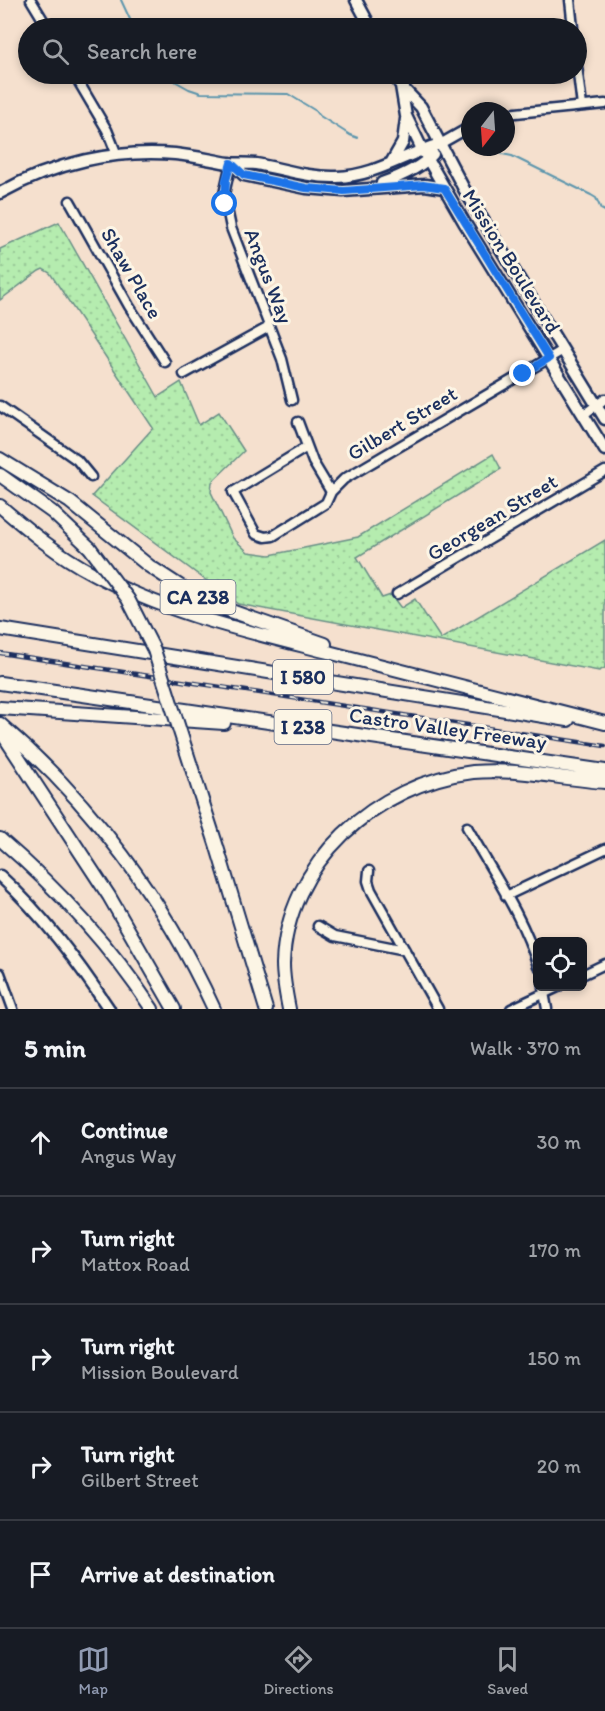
<!DOCTYPE html>
<meta charset="utf-8">
<style>
:root{--surface:#171b24;--page:#20242c;--text:#f1f3f6;--muted:#9ea1a6;--line:#363941;--accent:#919bb2}
body{margin:0;font-family:Itim,sans-serif;background:var(--page);color:var(--text)}
.controls{position:absolute;right:18px;bottom:18px;display:grid;overflow:hidden;border-radius:9px;box-shadow:0 3px 9px #0003}
.controls button{width:54px;height:54px;display:grid;place-items:center;padding:0;border:0;border-bottom:2px solid var(--line);background:var(--surface);color:var(--text);font:30px sans-serif}
.compass{position:absolute;left:461px;top:102px;width:54px;height:54px;border-radius:50%;background:var(--surface);box-shadow:0 3px 9px #0003;rotate:197deg}
.stop{position:absolute;width:18px;height:18px;margin:-14px;border:4px solid #1a73e8;border-radius:50%;background:#fff}
.stop.end{background:#1a73e8;border-color:#fff;box-shadow:0 2px 6px #0008}
.list{margin:0;padding:0;list-style:none}
h2{display:flex;justify-content:space-between;align-items:center;height:78px;margin:0;padding:0 24px;font-size:26px}
h2 small{font-size:20px;font-weight:400;color:var(--muted)}
.list li{display:grid;grid-template-columns:39px 1fr auto;gap:18px;align-items:center;box-sizing:border-box;height:108px;padding:0 24px;border-top:2px solid var(--line)}
.list b{display:block;font-size:22px;white-space:nowrap}
.list p{margin:0;font-size:20px;white-space:nowrap;color:var(--muted)}
.list em{font-size:20px;font-style:normal;color:var(--muted)}
.icon{flex:none;width:33px;height:33px;fill:none;stroke:currentColor;stroke-width:2;stroke-linecap:round;stroke-linejoin:round}
.map{position:relative;flex:none;width:605px;height:1009px;overflow:hidden}
.search{position:absolute;background:var(--surface);box-shadow:0 3px 9px #0003;left:18px;right:18px;top:18px;height:66px;display:flex;align-items:center;gap:15px;box-sizing:border-box;padding:0 21px;border-radius:33px;color:var(--muted);font-size:22px}
.sheet{height:618px;background:var(--surface)}
nav{display:flex;justify-content:space-around;align-items:center;box-sizing:border-box;height:84px;border-top:2px solid var(--line);background:var(--surface);font-size:16px;color:var(--muted)}
nav a{display:grid;justify-items:center;gap:3px}
nav .on{color:var(--accent)}
.map>svg:first-child{display:block}
</style>
<div class="map">
<svg width="605" height="1009" viewBox="0 0 605 1009">
<defs>
<pattern id="grass-dots" width="8" height="8" patternUnits="userSpaceOnUse" patternTransform="scale(1.5)"><rect width="8" height="8" fill="#b5ecaf"/><path d="M2 2h.1M6 6h.1" fill="none" stroke="#9bcb99" stroke-width="1.8" stroke-linecap="round"/></pattern>
</defs>
<rect width="100%" height="100%" fill="#f5e0ce"/>
<filter id="ink" filterUnits="userSpaceOnUse"><feTurbulence type="fractalNoise" baseFrequency=".0167" numOctaves="2"/><feDisplacementMap in="SourceGraphic" scale="12" xChannelSelector="R" yChannelSelector="G"/><feConvolveMatrix kernelMatrix="1 2 1 2 8 2 1 2 1" color-interpolation-filters="sRGB"/></filter>
<g filter="url(#ink)">
<path fill="url(#grass-dots)" stroke="#688e86" stroke-width="1.5" d="M59,222L158,397L181,382L199,425L219,412L244,451L212,482L211,492L233,538L248,552L270,555L358,537L493,454L501,469L357,557L382,598L391,595L401,608L415,599L441,639L605,540V668L599,671L238,604L92,496L153,428L50,273L43,269L39,271L0,300V249Z"/>
<g fill="none" stroke-linecap="round" stroke-linejoin="round">
<path stroke="#5d96ad" stroke-width="2" d="M121,0L134,28
M162,74L189,89L201,93L288,94L316,111L320,116L350,135L358,138
M502,154L512,156L591,195L596,198L601,209L605,211"/>
<defs>
<path id="minor" d="M31,0L48,28
M570,0L573,28
M576,58L582,106
M74,74L107,130L117,155
M506,114L605,104
M440,144L470,127
M231,163L224,194L231,228L282,359L292,400
M70,201L129,306L165,362
M184,374L269,327
M0,406L77,460L91,477
M583,415L605,399
M298,422L313,462L331,492
M307,447L233,492L256,534L265,537L273,536L326,503L331,492L344,479L563,350
M397,594L605,471
M467,827C492,872 523,916 538,966
M369,871L368,881L371,890L438,1009
M506,896L605,849
M318,926L335,936L405,950
M0,973L13,1009
M582,975L605,964
M543,987L547,1009
M511,1009L558,987"/>
<path id="major" d="M356,0L371,28
M394,74L401,86L406,116L422,149L464,222L605,450
M401,86L421,107L464,189L605,419
M231,163L244,175L306,188L343,191L425,185L444,188
M391,163L403,142L406,119
M382,183C399,177 421,168 433,154
M0,193C53,163 115,149 175,154C194,156 211,160 229,163C238,164 247,163 256,164C283,169 310,178 337,177C375,176 405,154 440,144
M0,876C43,915 77,961 109,1009"/>
<path id="highway" d="M0,459L70,502L149,566L189,592L231,611L325,644
M0,475L52,512L90,548
M0,506C29,531 58,555 92,573C167,614 250,632 332,653C423,676 514,699 605,723
M0,629L568,720
M0,683L605,771
M0,708L224,723
M0,724C91,802 164,900 214,1009
M0,730L109,896L174,1009
M0,839C58,889 110,945 152,1009
M217,847L266,1009
M289,1009C286,994 283,979 283,964C286,863 377,783 473,772C517,768 561,779 605,782"/>
</defs>
<use href="#minor" stroke="#1b2f5e" stroke-width="13"/>
<use href="#major" stroke="#1b2f5e" stroke-width="15"/>
<use href="#highway" stroke="#1b2f5e" stroke-width="16"/>
<use href="#minor" stroke="#fcf5e5" stroke-width="8"/>
<use href="#major" stroke="#fcf5e5" stroke-width="10"/>
<use href="#highway" stroke="#fcf5e5" stroke-width="12"/>
<defs>
<path id="rail" d="M0,653L605,746"/>
</defs>
<use href="#rail" stroke="#1b2f5e" stroke-width="4.5"/>
<use href="#rail" stroke="#fcf5e5" stroke-width="2" stroke-dasharray="7" stroke-linecap="butt"/>
<defs>
<path id="highway-bridge" d="M90,548L128,599L154,650L217,847"/>
</defs>
<use href="#highway-bridge" stroke="#1b2f5e" stroke-width="16" stroke-linecap="butt"/>
<use href="#highway-bridge" stroke="#fcf5e5" stroke-width="12"/>
</g>
</g>
<g fill="none" stroke-linecap="round" stroke-linejoin="round" filter="url(#ink)">
<path stroke="#1a73e8" stroke-width="8" d="M225,204L226,180L231,163L244,175L306,188L344,191L423,185L444,188L549,358L523,374"/>
</g>
<g text-anchor="middle" dominant-baseline="central" stroke-width="6" stroke-linejoin="round" paint-order="stroke">
<g fill="#fcf5e5" stroke="#5e6a86" stroke-width="1.5">
<rect x="160.5" y="580" width="75" height="34" rx="4.5"/>
<rect x="273" y="660" width="60" height="34" rx="4.5"/>
<rect x="274.5" y="710" width="57" height="34" rx="4.5"/>
</g>
<g font-size="20" font-weight="bold" fill="#1b2f5e">
<text x="198" y="597">CA 238</text>
<text x="303" y="677">I 580</text>
<text x="303" y="727">I 238</text>
</g>
<g font-size="21" fill="#1b2f5e" stroke="#fcf5e5">
<text transform="translate(512 261) rotate(58)">Mission Boulevard</text>
<text transform="translate(132 273) rotate(60)">Shaw Place</text>
<text transform="translate(269 276) rotate(69)">Angus Way</text>
<text transform="translate(402 423) rotate(-31)">Gilbert Street</text>
<text transform="translate(492 517) rotate(-31)">Georgean Street</text>
<text transform="translate(448 728) rotate(8)">Castro Valley Freeway</text>
</g>
</g>
</svg>
<div class="controls">
<button><svg class="icon" aria-label="locate" viewBox="0 0 24 24"><circle cx="12" cy="12" r="6"/><path d="M12 2v4M12 18v4M2 12h4M18 12h4"/></svg></button>
</div>
<svg class="compass" viewBox="-18 -18 36 36"><path d="M0-13l5 13h-10z" fill="#e53935"/><path d="M0 13l5-13h-10z" fill="#9ea1a6"/></svg>
<div class="stop" style="left:225px;top:204px"></div>
<div class="stop end" style="left:523px;top:374px"></div>
<div class="search"><svg class="icon" aria-label="search" viewBox="0 0 24 24"><circle cx="10" cy="10" r="6"/><path d="M15 15l6 6"/></svg>Search here</div>
</div>
<section class="sheet">
<h2>5 min<small>Walk · 370 m</small></h2>
<ul class="list">
<li><svg class="icon" aria-label="ahead" viewBox="0 0 24 24"><path d="M12 20V5M6 11l6-6 6 6"/></svg><div><b>Continue</b><p>Angus Way</p></div><em>30 m</em></li>
<li><svg class="icon" aria-label="right" viewBox="0 0 24 24"><path d="M7 20v-9h11M14 6l5 5-5 5"/></svg><div><b>Turn right</b><p>Mattox Road</p></div><em>170 m</em></li>
<li><svg class="icon" aria-label="right" viewBox="0 0 24 24"><path d="M7 20v-9h11M14 6l5 5-5 5"/></svg><div><b>Turn right</b><p>Mission Boulevard</p></div><em>150 m</em></li>
<li><svg class="icon" aria-label="right" viewBox="0 0 24 24"><path d="M7 20v-9h11M14 6l5 5-5 5"/></svg><div><b>Turn right</b><p>Gilbert Street</p></div><em>20 m</em></li>
<li><svg class="icon" aria-label="arrive" viewBox="0 0 24 24"><path d="M6 21V4h12l-3 4 3 4H6"/></svg><div><b>Arrive at destination</b></div></li>
</ul>
</section>
<nav>
<a class="on"><svg class="icon" aria-label="map" viewBox="0 0 24 24"><path d="M3 6l6-2 6 2 6-2v14l-6 2-6-2-6 2zM9 4v14M15 6v14"/></svg>Map</a>
<a><svg class="icon" aria-label="directions" viewBox="0 0 24 24"><path d="M12 3l9 9-9 9-9-9zM9 14v-3h6M13 9l2 2-2 2"/></svg>Directions</a>
<a><svg class="icon" aria-label="saved" viewBox="0 0 24 24"><path d="M7 4h10v16l-5-4-5 4z"/></svg>Saved</a>
</nav>
